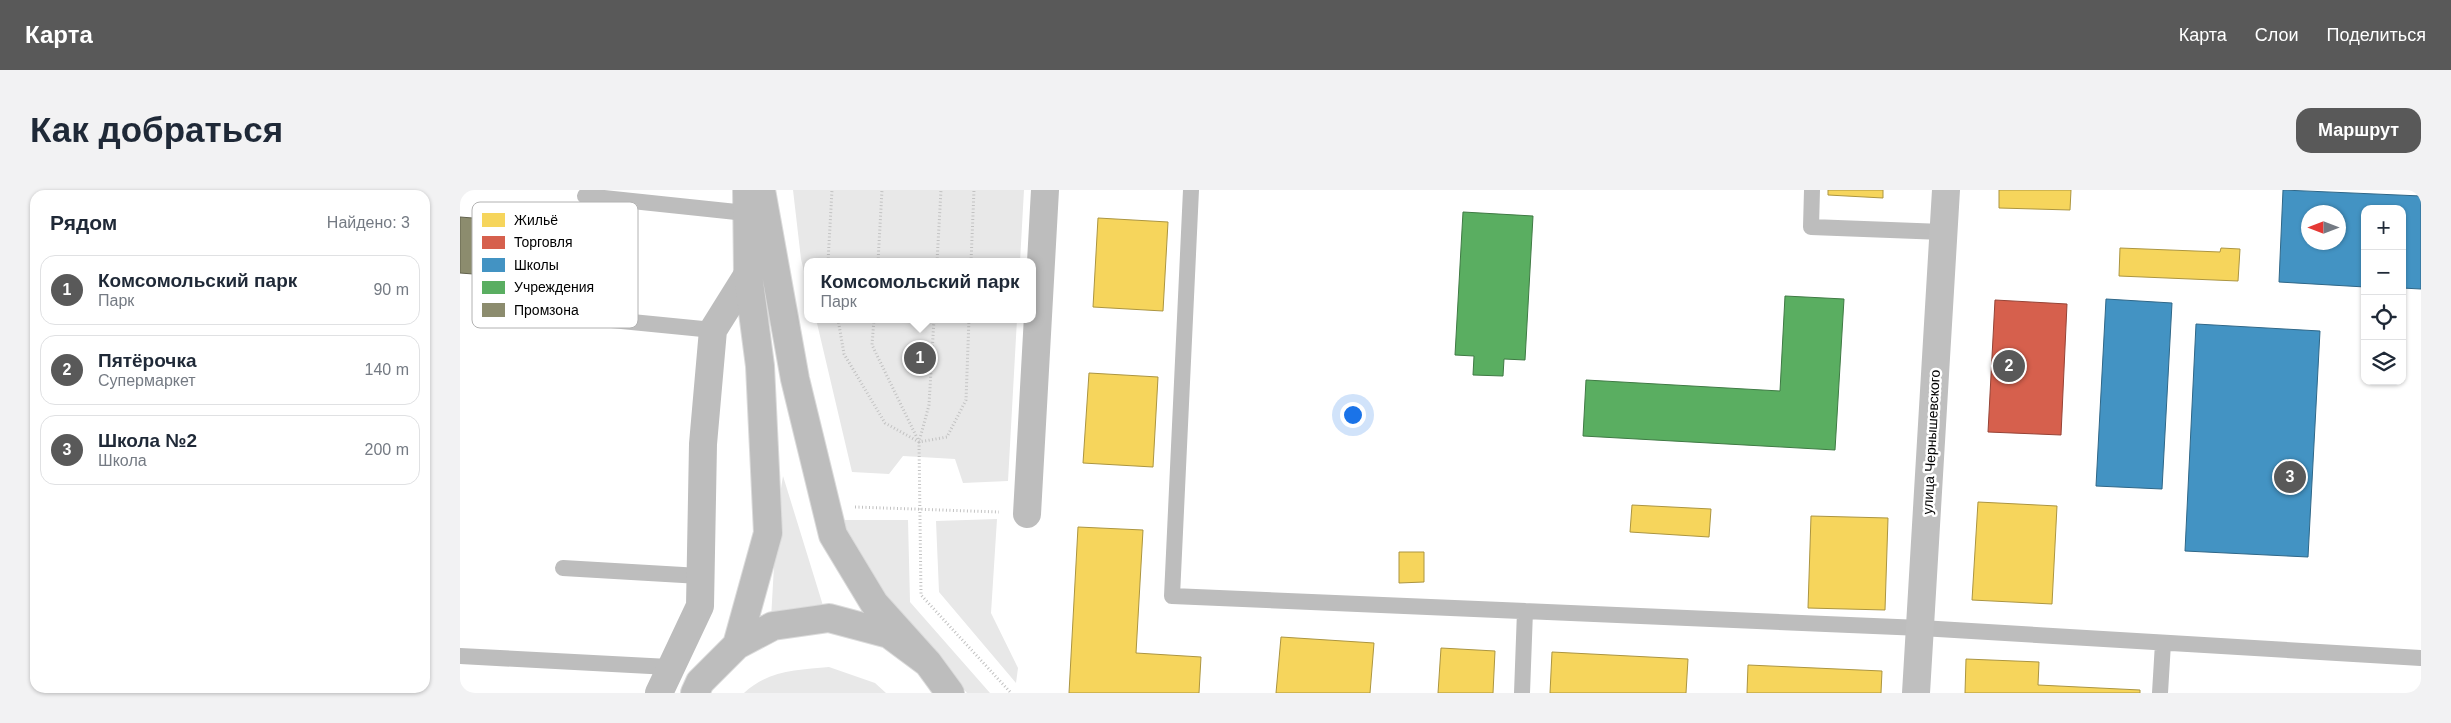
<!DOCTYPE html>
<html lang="ru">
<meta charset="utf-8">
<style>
:root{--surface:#fff;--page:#f2f2f3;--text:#1f2937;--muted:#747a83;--line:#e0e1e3;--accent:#595959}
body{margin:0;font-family:Helvetica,sans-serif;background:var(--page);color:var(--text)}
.controls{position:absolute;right:15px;top:15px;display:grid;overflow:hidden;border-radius:10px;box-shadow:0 1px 4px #0004}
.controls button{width:45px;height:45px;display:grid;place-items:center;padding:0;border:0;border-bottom:1px solid var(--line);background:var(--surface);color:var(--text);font:25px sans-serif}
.compass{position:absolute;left:1841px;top:15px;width:45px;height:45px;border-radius:50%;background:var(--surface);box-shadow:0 1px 4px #0004;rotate:270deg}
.you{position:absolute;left:892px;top:224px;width:18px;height:18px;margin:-12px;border:4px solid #fff;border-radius:50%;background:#1a73e8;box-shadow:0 0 0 8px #1a73e833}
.badge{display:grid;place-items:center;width:32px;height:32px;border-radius:50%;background:var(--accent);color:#fff;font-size:16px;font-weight:700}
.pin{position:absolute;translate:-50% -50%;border:2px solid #fff;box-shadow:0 1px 5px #0006}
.popup{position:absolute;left:344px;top:68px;width:232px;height:65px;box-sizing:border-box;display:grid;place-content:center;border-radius:10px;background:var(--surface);filter:drop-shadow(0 1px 4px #0005);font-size:16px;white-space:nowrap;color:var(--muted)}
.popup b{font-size:19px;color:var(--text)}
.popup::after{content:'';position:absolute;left:50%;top:100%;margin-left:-10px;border:10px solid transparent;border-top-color:var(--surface)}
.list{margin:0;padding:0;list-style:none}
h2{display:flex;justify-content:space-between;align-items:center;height:65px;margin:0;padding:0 20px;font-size:21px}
h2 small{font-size:16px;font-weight:400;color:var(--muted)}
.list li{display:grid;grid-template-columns:32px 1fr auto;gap:15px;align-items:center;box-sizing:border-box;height:70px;margin:0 10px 10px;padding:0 10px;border:1px solid var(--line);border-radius:15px}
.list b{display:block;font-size:19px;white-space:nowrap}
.list p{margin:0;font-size:16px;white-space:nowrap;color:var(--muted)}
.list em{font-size:16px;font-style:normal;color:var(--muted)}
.icon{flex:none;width:28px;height:28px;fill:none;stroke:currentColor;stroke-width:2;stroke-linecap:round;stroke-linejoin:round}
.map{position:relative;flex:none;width:1961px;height:503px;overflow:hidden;border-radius:15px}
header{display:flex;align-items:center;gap:30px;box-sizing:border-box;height:70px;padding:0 25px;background:var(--accent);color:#fff}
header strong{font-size:24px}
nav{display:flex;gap:28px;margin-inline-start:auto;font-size:18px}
.intro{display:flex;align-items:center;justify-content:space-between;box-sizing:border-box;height:120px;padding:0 30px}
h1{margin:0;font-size:35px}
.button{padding:12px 22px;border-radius:15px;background:var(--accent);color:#fff;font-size:18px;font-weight:700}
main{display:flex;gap:30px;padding:0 30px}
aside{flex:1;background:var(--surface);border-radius:15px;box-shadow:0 1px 4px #0004}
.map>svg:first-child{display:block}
</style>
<header>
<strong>Карта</strong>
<nav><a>Карта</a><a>Слои</a><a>Поделиться</a></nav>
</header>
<div class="intro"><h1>Как добраться</h1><a class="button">Маршрут</a></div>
<main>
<aside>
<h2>Рядом<small>Найдено: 3</small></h2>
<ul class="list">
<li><span class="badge">1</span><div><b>Комсомольский парк</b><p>Парк</p></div><em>90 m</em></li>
<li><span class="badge">2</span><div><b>Пятёрочка</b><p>Супермаркет</p></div><em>140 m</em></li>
<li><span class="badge">3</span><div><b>Школа №2</b><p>Школа</p></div><em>200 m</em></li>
</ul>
</aside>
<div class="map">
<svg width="1961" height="503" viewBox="0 0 1961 503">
<rect width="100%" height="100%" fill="#fff"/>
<path fill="#e8e8e8" d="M333,0H564L560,72H348L347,94L341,69Z
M356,129H557L548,291L503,293L495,269L443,266L429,284L392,282Z
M323,286L365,422L311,429L317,323Z
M537,329L531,423L558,478L556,493L479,402L476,331Z
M379,330H448L450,412L530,503H507L448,440L387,354Z
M369,477L415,493L426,503H284C308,480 338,480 369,477Z"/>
<path fill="#f6d55c" stroke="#ac9540" d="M1368,0H1423V8L1368,5Z
M1539,0H1611L1610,20L1539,18Z
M638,28L708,32L703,121L633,117Z
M1660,58L1760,62L1761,58L1780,59L1778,91L1659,86Z
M629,183L698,187L693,277L623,273Z
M1518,312L1597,316L1592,414L1512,410Z
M1172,315L1251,319L1249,347L1170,342Z
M1351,326L1428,328L1425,420L1348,418Z
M618,337L683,340L676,463L741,467L739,503H609Z
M939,362H964V392L939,393Z
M821,447L914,453L910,503H816Z
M981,458L1035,461L1033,503H978Z
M1092,462L1228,469L1226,503H1090Z
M1506,469L1579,472L1578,495L1680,500V503H1505Z
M1288,475L1422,481L1421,503H1287Z"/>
<path fill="#d6604d" stroke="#964336" d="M1535,110L1607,114L1601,245L1528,242Z"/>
<path fill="#4393c3" stroke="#2f6788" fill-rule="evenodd" d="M1823,0L1961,6V99L1942,98V19H1905V97L1819,92ZM1848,22H1878V52H1848Z
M1646,109L1712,113L1702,299L1636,296Z
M1736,134L1860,141L1848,367L1725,361Z"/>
<path fill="#5aae61" stroke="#3f7a44" d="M1003,22L1073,26L1065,170L1044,169L1043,186L1013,185L1014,166L995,165Z
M1325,106L1384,109L1375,260L1123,246L1126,190L1320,201Z"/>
<path fill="#8c8c6e" stroke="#62624d" d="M0,27L177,41L172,96L0,83Z"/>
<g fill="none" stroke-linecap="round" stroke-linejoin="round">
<defs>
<path id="primary" d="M301,0L335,189L373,345L414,413L468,473
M277,455L308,343L300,176L288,84L287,0
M235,503L240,492L277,455L313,436L369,428L429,444L468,473L490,503"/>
</defs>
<use href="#primary" stroke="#dbdbdb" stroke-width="30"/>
<path stroke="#c2c2c2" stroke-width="3" stroke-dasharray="1 2.5" stroke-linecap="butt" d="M368,72L372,0
M418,72L422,0
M477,72L481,0
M511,72L514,0
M378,129L384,164L425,233L459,252L487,247L506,210L509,129
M414,129L412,155L459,252L469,215L474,129
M459,252L461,405L551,503
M395,317L539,322"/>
<path stroke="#bdbdbd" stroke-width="16" d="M731,0L712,406L1461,438L1961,468
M1352,0L1351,37L1483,42
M125,6L286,23
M121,127L253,140
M103,378L240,386
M0,466L209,477
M1062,503L1065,421
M1700,503L1703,453"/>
<path stroke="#bdbdbd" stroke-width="28" d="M567,324L585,0
M199,503L240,416L243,254L253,140L288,84"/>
<path stroke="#bfbfbf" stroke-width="28" d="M1456,503L1486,0"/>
<use href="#primary" stroke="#bdbdbd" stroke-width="28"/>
</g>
<g text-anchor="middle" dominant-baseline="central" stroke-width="5" stroke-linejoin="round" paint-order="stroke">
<g font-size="14" fill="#000" stroke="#fff">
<text transform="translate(1471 252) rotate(-87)">улица Чернышевского</text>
</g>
</g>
<rect x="12" y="12" width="166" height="126" rx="8" fill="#fff" stroke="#b2b2b2" stroke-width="1"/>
<rect x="22" y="23" width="23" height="14" fill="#f6d55c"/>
<rect x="22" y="46" width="23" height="13" fill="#d6604d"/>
<rect x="22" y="68" width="23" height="14" fill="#4393c3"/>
<rect x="22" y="91" width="23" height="13" fill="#5aae61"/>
<rect x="22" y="113" width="23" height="14" fill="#8c8c6e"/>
<g font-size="14" fill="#000">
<text x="54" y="35">Жильё</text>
<text x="54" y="57">Торговля</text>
<text x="54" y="80">Школы</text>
<text x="54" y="102">Учреждения</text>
<text x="54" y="125">Промзона</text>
</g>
</svg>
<div class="controls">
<button>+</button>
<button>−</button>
<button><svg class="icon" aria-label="locate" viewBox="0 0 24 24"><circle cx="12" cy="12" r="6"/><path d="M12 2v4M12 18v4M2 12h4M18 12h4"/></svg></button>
<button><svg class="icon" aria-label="layers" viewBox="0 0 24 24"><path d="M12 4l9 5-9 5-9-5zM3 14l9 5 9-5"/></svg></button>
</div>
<svg class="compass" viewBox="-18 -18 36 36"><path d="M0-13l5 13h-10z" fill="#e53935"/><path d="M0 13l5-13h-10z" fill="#747a83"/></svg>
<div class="you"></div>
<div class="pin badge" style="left:460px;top:168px">1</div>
<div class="popup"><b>Комсомольский парк</b>Парк</div>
<div class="pin badge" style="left:1549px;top:176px">2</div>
<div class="pin badge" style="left:1830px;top:287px">3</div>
</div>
</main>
